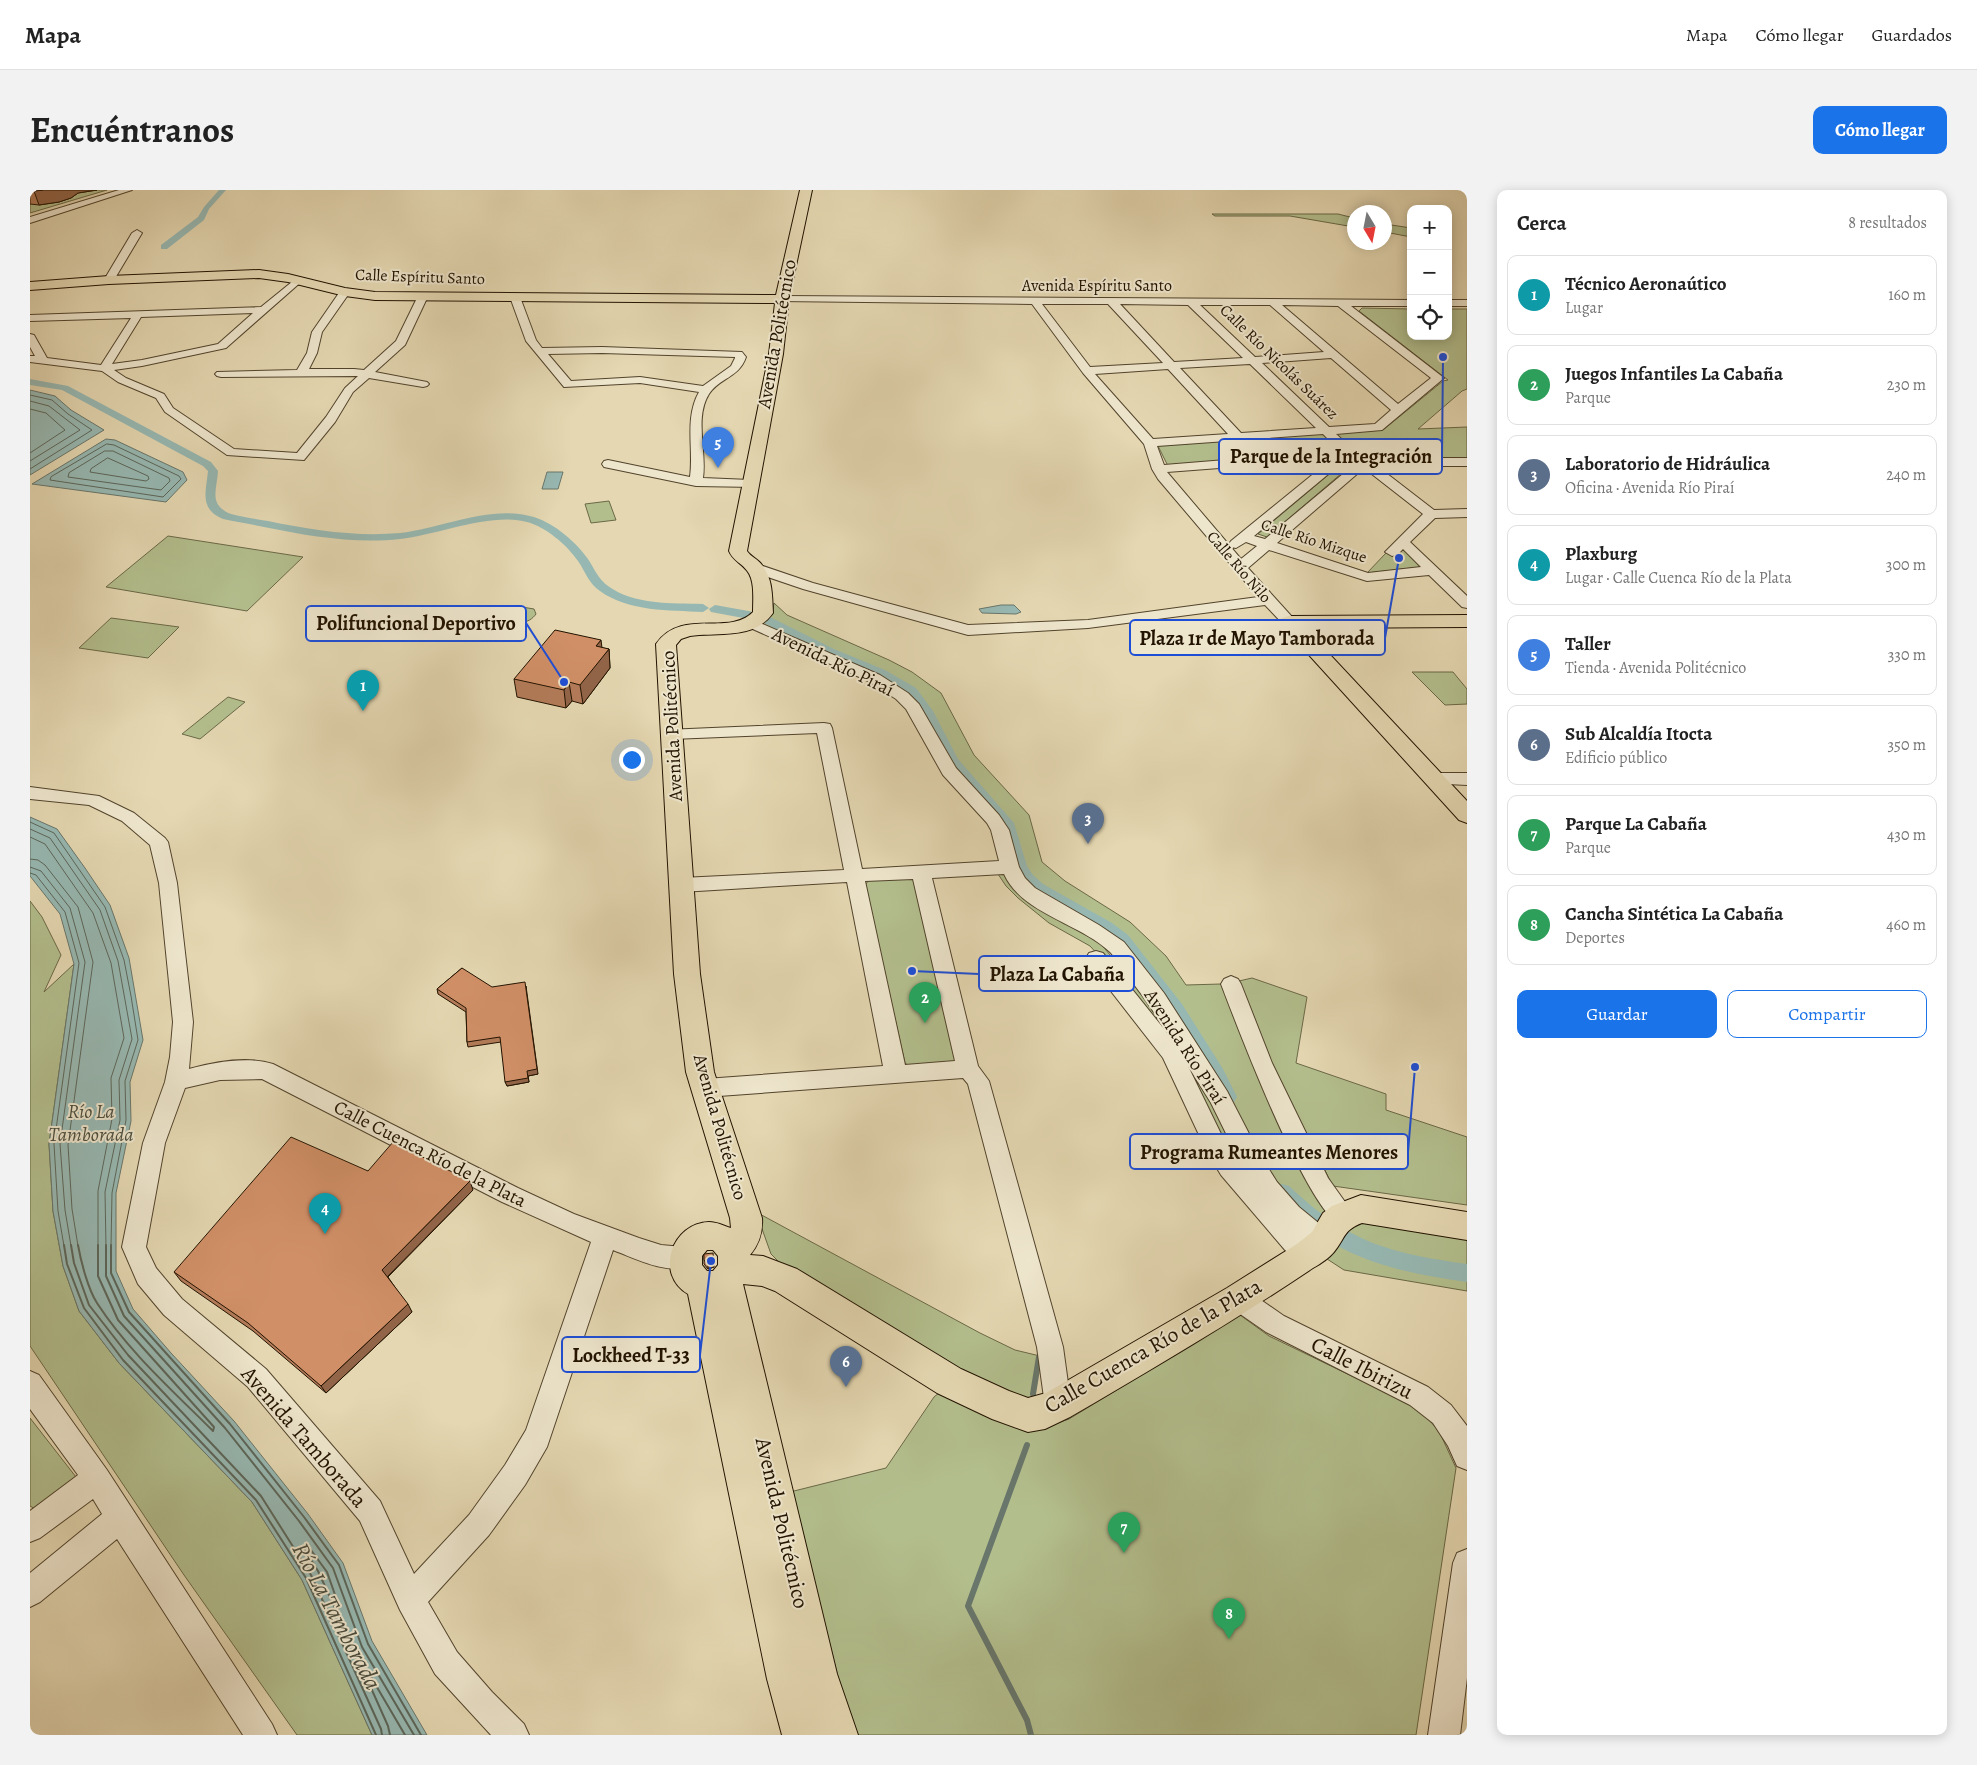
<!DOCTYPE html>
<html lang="es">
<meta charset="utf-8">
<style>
:root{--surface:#fff;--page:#f2f2f2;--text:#222;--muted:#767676;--line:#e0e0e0;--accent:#1a73e8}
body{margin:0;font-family:Alegreya,serif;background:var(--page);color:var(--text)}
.controls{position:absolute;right:15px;top:15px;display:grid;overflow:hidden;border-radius:10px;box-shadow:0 2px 12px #0003}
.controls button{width:45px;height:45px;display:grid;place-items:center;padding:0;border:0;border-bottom:1px solid var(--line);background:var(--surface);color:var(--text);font:25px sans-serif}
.compass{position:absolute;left:1317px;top:15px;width:45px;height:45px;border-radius:50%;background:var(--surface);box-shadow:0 2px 12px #0003;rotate:170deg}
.you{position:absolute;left:601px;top:569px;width:18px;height:18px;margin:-12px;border:4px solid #fff;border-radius:50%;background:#1a73e8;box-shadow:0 0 0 8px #1a73e833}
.badge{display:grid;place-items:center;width:32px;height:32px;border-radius:50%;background:var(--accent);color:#fff;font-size:16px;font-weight:700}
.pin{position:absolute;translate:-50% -41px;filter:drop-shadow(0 1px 2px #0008)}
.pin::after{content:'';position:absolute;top:26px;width:18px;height:15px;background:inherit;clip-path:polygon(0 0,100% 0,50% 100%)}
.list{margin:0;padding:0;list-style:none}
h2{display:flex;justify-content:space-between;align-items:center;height:65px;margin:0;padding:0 20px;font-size:21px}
h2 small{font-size:16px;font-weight:400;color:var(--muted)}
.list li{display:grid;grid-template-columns:32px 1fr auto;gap:15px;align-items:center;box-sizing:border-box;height:80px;margin:0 10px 10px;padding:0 10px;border:1px solid var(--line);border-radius:10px}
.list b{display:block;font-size:19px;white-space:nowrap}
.list p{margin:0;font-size:16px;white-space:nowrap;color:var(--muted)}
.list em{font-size:16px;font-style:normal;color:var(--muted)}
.actions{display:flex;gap:10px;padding:15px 20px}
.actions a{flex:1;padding:11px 0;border:1px solid var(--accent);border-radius:10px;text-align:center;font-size:18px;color:var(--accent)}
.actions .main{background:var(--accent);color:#fff}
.icon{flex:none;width:28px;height:28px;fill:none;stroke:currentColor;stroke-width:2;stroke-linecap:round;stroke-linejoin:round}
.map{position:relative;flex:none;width:1437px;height:1545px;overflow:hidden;border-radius:10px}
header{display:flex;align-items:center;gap:30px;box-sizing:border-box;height:70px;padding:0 25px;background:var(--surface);border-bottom:1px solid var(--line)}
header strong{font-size:24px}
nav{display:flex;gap:28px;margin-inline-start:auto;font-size:18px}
.intro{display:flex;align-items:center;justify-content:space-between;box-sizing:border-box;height:120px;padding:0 30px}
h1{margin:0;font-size:35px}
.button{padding:12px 22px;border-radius:10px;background:var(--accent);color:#fff;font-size:18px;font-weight:700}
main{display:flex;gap:30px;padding:0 30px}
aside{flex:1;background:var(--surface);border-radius:10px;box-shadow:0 2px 12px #0003}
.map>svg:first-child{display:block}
</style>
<header>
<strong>Mapa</strong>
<nav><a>Mapa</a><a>Cómo llegar</a><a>Guardados</a></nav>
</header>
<div class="intro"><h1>Encuéntranos</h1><a class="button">Cómo llegar</a></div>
<main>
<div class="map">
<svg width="1437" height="1545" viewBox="0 0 1437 1545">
<rect width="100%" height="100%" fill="#e4d7b1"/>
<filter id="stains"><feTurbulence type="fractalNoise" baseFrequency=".004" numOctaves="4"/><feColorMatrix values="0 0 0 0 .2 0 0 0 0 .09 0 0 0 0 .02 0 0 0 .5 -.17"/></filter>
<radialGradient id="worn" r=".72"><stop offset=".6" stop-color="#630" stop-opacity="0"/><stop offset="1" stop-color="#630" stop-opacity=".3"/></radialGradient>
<path fill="#b3be8d" stroke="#6a6846" d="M0,0H77L0,23Z
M1182,24H1308L1324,28V37L1260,26H1185Z
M1355,34L1381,38V47L1355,42Z
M1332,118L1381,119V146H1418V119H1437V199L1432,201L1388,239L1437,237V270H1336L1327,266L1304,243L1353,240L1413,191L1418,190L1329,121Z
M1293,244L1314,263L1311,265L1138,276L1127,254Z
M1316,270L1326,271L1237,347L1228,344Z
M579,311L586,330L561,333L555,314Z
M138,346L273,367L217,421L76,397Z
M1369,356L1392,373L1391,377L1337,383L1356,363L1360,365Z
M744,413L757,425L859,470L882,482L911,503L944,565L999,625L1012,672L1035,691L1100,732L1136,766L1156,795L1191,794L1239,907L1299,1022L1289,1042L1263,1019L1091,756L992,691L976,643L922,580L887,516L847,487L734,435L742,425Z
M492,417L504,419L506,424C499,434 486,435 478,428L480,421Z
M81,428L149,437L118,468L49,458Z
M1382,482H1423L1437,499V514L1415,515Z
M198,507L215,512L170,549L152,544Z
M966,681H977L1027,727L1071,754L1117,810L1174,899L1235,1012L1082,780L1060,756L1019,733L988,708L976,696Z
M884,687L928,866L925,871L881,877L875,873L835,695L839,690Z
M0,711L12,727L31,765L14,802L44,774L19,954L23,1021L33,1076L49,1121L89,1173L222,1312L272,1390L342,1545H267L154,1385L0,1156Z
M1222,788L1277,807L1266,873L1356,904V920L1437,947V1015L1303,996L1237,869L1209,791Z
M726,1022L950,1143L985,1160L1010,1166L1002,1212L989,1213L753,1076L741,1064Z
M1330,1032L1437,1049V1101L1314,1080L1294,1067L1317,1042Z
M1210,1125L1239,1146L1388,1218L1409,1241L1426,1278L1386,1545H823L760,1302L856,1278L904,1207L915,1198L1007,1240L1039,1229Z
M0,1228L46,1287L7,1320L0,1316Z"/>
<path fill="#97b8b2" stroke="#68766b" d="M0,200L25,206L41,220L74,240L0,285Z
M76,249L85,250L153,282L157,290L136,312L2,294Z
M517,282H533L528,299H512Z
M971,415H984L991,422L986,424L952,423L949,419Z
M0,627L27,639L55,678L80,715L99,768L113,850L100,892L101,931L86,1003V1081L103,1119L141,1163L204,1231L278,1324L313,1373L342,1451L397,1545H342L272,1390L222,1312L89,1173L49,1121L33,1076L23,1021L19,954L44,774L30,724L0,686Z"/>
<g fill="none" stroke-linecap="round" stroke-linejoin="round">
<path stroke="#5c6659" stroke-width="1" d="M0,205L22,210L38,224L62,240L0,279
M0,211L19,216L50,240L0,271
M0,219L16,223L35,240L0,263
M77,254L84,255L149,286L151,289L133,307L20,290L21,287Z
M75,261H83L139,288L140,291L131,300L38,287L39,283Z
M78,268L118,286L119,289L116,291L60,282L61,279Z
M0,632L24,643L75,717L94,770L101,806L108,850L95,891L96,930L82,1003L81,1056
M0,639L20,648L70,720L88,771L102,849L89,890L90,930L75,1002L76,1056
M0,647L15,654L63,723L81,773L94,848L81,888L82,929L68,1001V1056
M0,669L8,670L15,675L48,717L63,772L38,955L42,1019L48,1056
M0,677L11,681L40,718L55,772L30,954L35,1020L41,1056
M0,683L6,685L35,722L49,773L24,954L28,1021L34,1056"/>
<path stroke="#5c6659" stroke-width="2" d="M34,1055L37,1074L54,1118L93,1170L226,1310L276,1388L346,1545
M41,1055L44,1073L59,1115L98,1165L231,1306L281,1385L351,1539L352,1545
M48,1055C51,1072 58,1099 67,1113C98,1161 143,1201 183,1241L184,1237L88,1130L68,1086V1055
M76,1055V1086L94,1126L195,1238L269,1331L303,1378L332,1457L384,1545
M81,1055V1083L99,1122L200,1234L274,1327L309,1375L338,1454L391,1545
M275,1355L278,1356L297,1382L309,1416L308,1419L305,1418L288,1381L274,1359Z
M360,1545L358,1536L337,1489L338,1486L341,1487L375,1545"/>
<path stroke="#68766b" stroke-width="6" d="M1003,1204L1009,1167
M997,1255L938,1416L997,1530L1001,1545"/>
<path fill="#97b8b2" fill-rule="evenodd" d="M189,0H196L179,19L174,30L137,59H131V55L168,27L174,17Z
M0,189L38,196L181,272L188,281C187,300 178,315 201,324C213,327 226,329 238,331C281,340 326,347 370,343C413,338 461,314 504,327C525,334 545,351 558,369C564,378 568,389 578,396C604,415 642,413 673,414L679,418L673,422C639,420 599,422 570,401C559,394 555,381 548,371C537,355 516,337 497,332C462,322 407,345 370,349C325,354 278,346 234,337C221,334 207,332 193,329C169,319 176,302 178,281L173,276L32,200L0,195Z
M685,415L724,422L730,426L724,430L681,422L679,419Z
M738,426L804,459L855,480L886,498L903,521L928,569L984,633L997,676L1003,685L1013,694L1082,733L1098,745L1152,814L1193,879L1207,907L1204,912L1198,914L1192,912L1180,888L1140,824L1086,753L1070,741L1003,702L993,693L982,676L972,637L917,574L890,522L876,504L847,486L796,465L734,433L732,430Z
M1252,994L1259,996C1318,1052 1358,1063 1437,1074V1092C1374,1083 1315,1071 1267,1027C1258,1019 1248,1013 1242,1002L1245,996Z"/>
<defs>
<path id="minor" d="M89,0H102L0,33V27Z
M107,40L112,43L84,90L79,93L76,92L74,90L102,43Z
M268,87L271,88V92L196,158L112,176L84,180L96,188L134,204L143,218L204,259L267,263L296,227L315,198L328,186L191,187L187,186L185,184L187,182L267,180L277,163L282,142L311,100L315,99L320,102L292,142L287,163L279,179H324L334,180L366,151L388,106L393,103L397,104L398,106L375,155L345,182L397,192L399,194L397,196L393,197L339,188L323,202L305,232L274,270L197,265L135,222L126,208L88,192L72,181L0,172V166H5L0,157V144L4,145L17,168L71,175L101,128L0,131V125L231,117ZM223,123L188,154L112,170L82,174L111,127Z
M485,104L490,107L506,150L512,158L572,157L712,162L716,167C709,188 689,188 679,204C664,228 677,262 673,288L720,290L726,294L725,297L666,296L574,277L572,274L574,271L578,270L660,287C664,258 654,229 669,202L610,193L534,197L496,151L480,107ZM572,163L705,167V168L701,176L673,196L610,187L541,191L518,164Z
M752,106L1381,110V116H1321L1414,188L1352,240L1306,244L1327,263L1336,268H1437V276H1347L1404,320L1437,319V327L1405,328L1380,352L1437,406V418L1432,417L1399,385L1337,391L1239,360L1218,378L1264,429L1266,432L1264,435H1254L1235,415L1058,438L938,445L773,399L720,381L718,378L720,375H730L783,393L938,435L1058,430L1228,407L1128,289L1122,279L1114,254L1053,183L1002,114L748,111L747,109ZM1012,114H1078L1133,173L1060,177ZM1090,114L1158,115L1213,168L1144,172ZM1170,115H1240L1294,162L1225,167ZM1252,115L1308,116L1401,188L1368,214ZM1301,168L1361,220L1345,234L1299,237L1232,173ZM1220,174L1286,238L1211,243L1150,178ZM1138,179L1198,244L1123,249L1065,184ZM1293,244L1313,264H1268L1134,275L1127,256ZM1320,270L1326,273L1235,349L1224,346L1314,271ZM1268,272H1298L1201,351L1199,354L1201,357L1206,358L1216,352L1227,356L1211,369L1137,282ZM1334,278L1393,324L1355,362L1362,366L1367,365L1373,359L1391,377L1338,383L1247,353Z
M1418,110H1437V116H1418Z
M721,429L850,485L878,503L889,514L926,578L969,625L979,640L989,677L995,688L1005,698L1069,735L1094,752L1134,803L1197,901L1230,965L1247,992L1269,1017L1302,1044L1305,1052L1302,1060L1293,1063L1289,1061L1290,1064L1287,1072L1278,1075L1269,1072L1255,1060L1191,985L1177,962L1133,868L1059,773L1056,768L1059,763L1066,761L1073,763L1138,844C1125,823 1111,803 1096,784C1091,777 1086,768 1080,762C1050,733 992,724 974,684L902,688L948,876L959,891L1033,1157L1041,1215L1037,1224L1028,1228L1019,1224L1015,1215L1007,1157L938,894L933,888L675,907L667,904L664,898L667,892L675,889L853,876L817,692L651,702L644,700L642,695L644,690L651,688L814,680L787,543L642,549L636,548L634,544L636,540L794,533L800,534L802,538L832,679L969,671L961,640L957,633L913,585L876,519L866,509L838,491L716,436L714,433L716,430ZM883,689L925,871L875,875L835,691ZM1158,876L1181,913L1213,978L1193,948Z
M1403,583H1437V595L1397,593L1394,589L1397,585Z
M0,597L69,606L104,623L135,648L138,652L147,693L163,832L159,879C184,872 218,866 243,874L488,998L544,1024L609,1048L631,1055L653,1057L662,1060L665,1068L662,1076C637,1085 606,1069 583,1060L517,1257L495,1295L459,1345L398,1412L427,1462L462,1502L494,1534L499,1545H461L405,1484L370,1420L330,1331L218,1197L134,1125L108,1094L92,1057L113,953L135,892L140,867L143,832L129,693L120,655L92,631L59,615L0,609ZM232,889L472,1012L561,1052L496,1240L475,1275L439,1325L384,1384L350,1311L236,1179L152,1109L126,1078L116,1057L135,953L155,898L190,890Z
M1201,786L1208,789L1211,794L1242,873L1298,988L1325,1026L1321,1033L1313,1037C1278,1024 1207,836 1191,794L1194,789Z
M1209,1097L1218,1101L1254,1126L1398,1197L1421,1215L1437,1236V1280L1427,1276L1418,1256L1403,1233L1380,1215L1236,1142L1200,1117L1196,1109L1200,1101Z
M0,1181L9,1185L77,1280L242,1534L247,1545H213L87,1349L10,1412L0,1417V1383L72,1324L63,1309L10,1348L0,1352V1321L48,1285L0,1219Z
M1437,1359V1488L1430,1545H1398L1423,1373L1427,1363Z"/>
<path id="major" d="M770,0H782L759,109L753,164L717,361C721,367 728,369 732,375C743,389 742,406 743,423C724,450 688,442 660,446L651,449L646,455L670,784L684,882L732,1028C733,1043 729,1054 720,1065L733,1066L767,1079L931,1179L979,1201L998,1208L1016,1203L1197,1098L1267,1054L1282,1042L1293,1023L1302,1016L1331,1005L1437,1022V1050L1332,1033C1313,1040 1315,1049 1304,1062C1299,1068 1290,1074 1283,1078C1204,1131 1122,1179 1040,1227L1015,1239L998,1242L962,1229L907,1203L745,1101L732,1096L713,1094L807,1484L828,1545H752L737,1489L658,1104C624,1084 642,1033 679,1032C687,1032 694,1036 701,1038L700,1028L656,882L644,784L626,454C652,417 698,447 723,422C723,410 725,392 718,382C712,373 703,371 699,361L739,164L745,113L345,110L315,106L258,92L229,88L79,94L0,100V92L79,86L229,80L258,84L315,98L345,102L746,105ZM677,1060H683L688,1066V1075L683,1081H677L672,1075V1066Z
M1437,425V437L1275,438L1437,611V633L1429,630L1249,432L1252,428L1259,426Z"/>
</defs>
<use href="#minor" stroke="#52442c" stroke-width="2"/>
<use href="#major" stroke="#221300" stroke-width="2"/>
<use href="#minor" fill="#ede5cc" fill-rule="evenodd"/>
<use href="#major" fill="#e4d7b1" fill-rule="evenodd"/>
</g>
<path fill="#b37b59" stroke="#221300" d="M0,0H67L48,3L41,8L29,12L9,15L0,14Z
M572,458L579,459L580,478L553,514L542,511L536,518L487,507L484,489Z
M432,778L508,884L498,886L499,892L477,896L471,852L438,857L437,852L436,822L408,804L407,799Z
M338,981L443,1000L358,1087L382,1122L296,1203L223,1141L151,1091L144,1082Z
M674,1064L684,1077L678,1079L674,1074Z"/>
<path fill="#926448" stroke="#221300" d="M13,0H67L48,3L41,8L29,12L9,15L4,1Z
M571,450L573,466L579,459L580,478L553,514L550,495L566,456Z
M539,492L542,511L536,518L534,500Z
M496,796L508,884L498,886L499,892L477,896L475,892L497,881Z
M440,991L443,1000L356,1088L352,1080Z
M684,1073V1077L678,1079V1075Z
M378,1114L382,1122L296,1203L291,1196Z"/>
<path fill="#d08f67" stroke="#221300" d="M0,0H13L4,1H0Z
M525,440L571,450L566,456L579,459L550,495L539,492L534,500L484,489Z
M432,778L462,797L495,792L507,879L497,881L498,888L475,892L470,847L437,852L436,818L407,799Z
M261,947L338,981L363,952L440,991L352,1080L378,1114L291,1196L218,1133L144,1082Z
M683,1063L684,1073L678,1075L674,1070V1064Z"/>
<g text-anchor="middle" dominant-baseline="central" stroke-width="4" stroke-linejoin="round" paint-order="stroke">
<g font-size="16" fill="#221300" stroke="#ede5cc">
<text transform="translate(390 87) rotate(2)">Calle Espíritu Santo</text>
<text x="1067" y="96">Avenida Espíritu Santo</text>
<text transform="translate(1249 172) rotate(44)">Calle Río Nicolás Suárez</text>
<text transform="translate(1284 351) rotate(18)">Calle Río Mizque</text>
<text transform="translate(1209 377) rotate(49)">Calle Río Nilo</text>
</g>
<g font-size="19" fill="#221300" stroke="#ede5cc">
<text transform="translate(747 144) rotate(-80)">Avenida Politécnico</text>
<text transform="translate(803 472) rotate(26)">Avenida Río Piraí</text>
<text transform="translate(642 536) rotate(-93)">Avenida Politécnico</text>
<text transform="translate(1155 857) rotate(57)">Avenida Río Piraí</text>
<text transform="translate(690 937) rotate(74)">Avenida Politécnico</text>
<text transform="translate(400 964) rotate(27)">Calle Cuenca Río de la Plata</text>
</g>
<g font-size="20" font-style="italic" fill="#4b4d3e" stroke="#ede5cc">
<text x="61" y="921">Río La<tspan x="61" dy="23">Tamborada</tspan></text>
</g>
<g font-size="22" fill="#221300" stroke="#ede5cc">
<text transform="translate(1123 1156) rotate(-30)">Calle Cuenca Río de la Plata</text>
<text transform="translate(1332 1178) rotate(27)">Calle Ibirizu</text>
<text transform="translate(274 1247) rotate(49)">Avenida Tamborada</text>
<text transform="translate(752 1333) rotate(77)">Avenida Politécnico</text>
</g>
<g font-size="24" font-style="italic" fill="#4b4d3e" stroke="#ede5cc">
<text transform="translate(307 1426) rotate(62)">Río La Tamborada</text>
</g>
</g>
<path fill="none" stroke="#1d4ed8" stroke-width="2" d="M1413 167L1412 266M534 492L496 433M1369 368L1355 448M882 781L949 784M1385 877L1378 962M681 1071L670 1165"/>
<g fill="#1d4ed8" stroke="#ede5cc" stroke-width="2">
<circle cx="1413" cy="167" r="5"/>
<circle cx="534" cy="492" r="5"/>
<circle cx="1369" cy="368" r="5"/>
<circle cx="882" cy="781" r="5"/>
<circle cx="1385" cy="877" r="5"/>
<circle cx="681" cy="1071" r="5"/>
</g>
<g fill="#ede5cc" stroke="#1d4ed8" stroke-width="2">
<rect x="1189" y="249" width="223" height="35" rx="5"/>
<rect x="276" y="416" width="220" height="35" rx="5"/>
<rect x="1100" y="430" width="255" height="35" rx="5"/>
<rect x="949" y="766" width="155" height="35" rx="5"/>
<rect x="1100" y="944" width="278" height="35" rx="5"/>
<rect x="532" y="1147" width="138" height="35" rx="5"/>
</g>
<g font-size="20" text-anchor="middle" font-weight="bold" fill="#221300">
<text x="1301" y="273">Parque de la Integración</text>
<text x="386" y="440">Polifuncional Deportivo</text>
<text x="1227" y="455">Plaza 1r de Mayo Tamborada</text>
<text x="1027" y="791">Plaza La Cabaña</text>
<text x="1239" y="969">Programa Rumeantes Menores</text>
<text x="601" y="1172">Lockheed T-33</text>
</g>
<rect width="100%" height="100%" filter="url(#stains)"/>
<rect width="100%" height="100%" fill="url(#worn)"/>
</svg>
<div class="controls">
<button>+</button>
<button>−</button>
<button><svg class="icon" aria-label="locate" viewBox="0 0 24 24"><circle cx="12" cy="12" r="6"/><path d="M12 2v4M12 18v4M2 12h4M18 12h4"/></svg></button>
</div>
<svg class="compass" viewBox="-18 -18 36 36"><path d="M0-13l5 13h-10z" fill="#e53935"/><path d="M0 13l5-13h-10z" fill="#767676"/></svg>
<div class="you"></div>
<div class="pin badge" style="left:333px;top:521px;background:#0f9aa8">1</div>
<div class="pin badge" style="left:895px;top:833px;background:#2e9e5b">2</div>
<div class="pin badge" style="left:1058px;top:654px;background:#5c6f8a">3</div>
<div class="pin badge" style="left:295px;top:1044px;background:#0f9aa8">4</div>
<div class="pin badge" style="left:688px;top:278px;background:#3f7fe0">5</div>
<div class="pin badge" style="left:816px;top:1197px;background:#5c6f8a">6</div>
<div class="pin badge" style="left:1094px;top:1363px;background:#2e9e5b">7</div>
<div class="pin badge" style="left:1199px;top:1449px;background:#2e9e5b">8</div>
</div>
<aside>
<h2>Cerca<small>8 resultados</small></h2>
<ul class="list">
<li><span class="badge" style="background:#0f9aa8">1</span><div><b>Técnico Aeronaútico</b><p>Lugar</p></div><em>160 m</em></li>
<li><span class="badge" style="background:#2e9e5b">2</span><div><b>Juegos Infantiles La Cabaña</b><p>Parque</p></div><em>230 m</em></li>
<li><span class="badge" style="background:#5c6f8a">3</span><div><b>Laboratorio de Hidráulica</b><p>Oficina · Avenida Río Piraí</p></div><em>240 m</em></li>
<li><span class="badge" style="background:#0f9aa8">4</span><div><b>Plaxburg</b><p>Lugar · Calle Cuenca Río de la Plata</p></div><em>300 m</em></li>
<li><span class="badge" style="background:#3f7fe0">5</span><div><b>Taller</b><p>Tienda · Avenida Politécnico</p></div><em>330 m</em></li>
<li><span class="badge" style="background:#5c6f8a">6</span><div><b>Sub Alcaldía Itocta</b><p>Edificio público</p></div><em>350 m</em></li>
<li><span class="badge" style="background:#2e9e5b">7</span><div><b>Parque La Cabaña</b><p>Parque</p></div><em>430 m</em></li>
<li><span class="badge" style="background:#2e9e5b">8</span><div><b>Cancha Sintética La Cabaña</b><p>Deportes</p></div><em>460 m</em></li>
</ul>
<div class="actions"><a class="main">Guardar</a><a>Compartir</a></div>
</aside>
</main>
